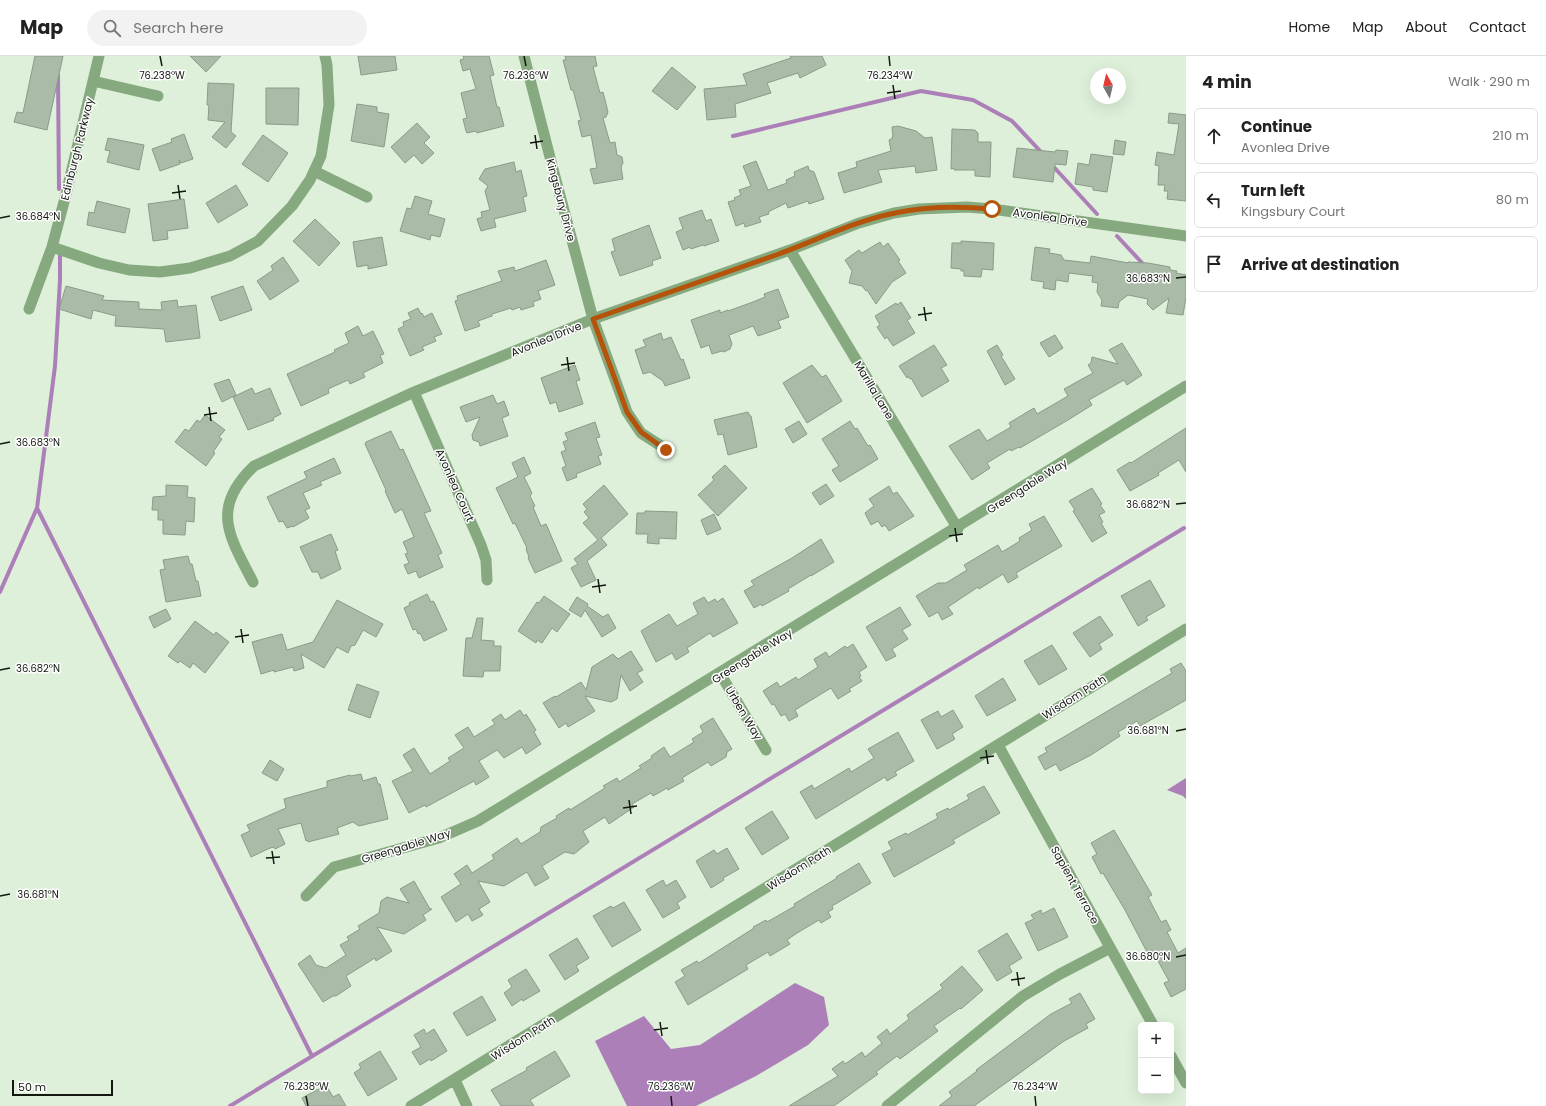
<!DOCTYPE html>
<meta charset="utf-8">
<style>
:root{--surface:#fff;--page:#f2f2f2;--text:#222;--muted:#767676;--line:#e0e0e0}
body{margin:0;font-family:Poppins,sans-serif;background:var(--page);color:var(--text)}
.controls{position:absolute;right:12px;bottom:12px;display:grid;overflow:hidden;border-radius:6px;box-shadow:0 4px 16px #0002}
.controls button{width:36px;height:36px;display:grid;place-items:center;padding:0;border:0;border-bottom:1px solid var(--line);background:var(--surface);color:var(--text);font:20px sans-serif}
.compass{position:absolute;left:1090px;top:12px;width:36px;height:36px;border-radius:50%;background:var(--surface);box-shadow:0 4px 16px #0002;rotate:352deg}
.scale{position:absolute;left:12px;bottom:10px;width:101px;box-sizing:border-box;padding-left:4px;border:2px solid #131911;border-top:0;font-size:11px;line-height:14px;white-space:nowrap;color:#131911;-webkit-text-stroke:3px #fff;paint-order:stroke}
.stop{position:absolute;width:12px;height:12px;margin:-9px;border:3px solid #b45309;border-radius:50%;background:#fff}
.stop.end{background:#b45309;border-color:#fff;box-shadow:0 1px 4px #0008}
.list{margin:0;padding:0;list-style:none}
h2{display:flex;justify-content:space-between;align-items:center;height:52px;margin:0;padding:0 16px;font-size:17px}
h2 small{font-size:13px;font-weight:400;color:var(--muted)}
.list li{display:grid;grid-template-columns:26px 1fr auto;gap:12px;align-items:center;box-sizing:border-box;height:56px;margin:0 8px 8px;padding:0 8px;border:1px solid var(--line);border-radius:6px}
.list b{display:block;font-size:15px;white-space:nowrap}
.list p{margin:0;font-size:13px;white-space:nowrap;color:var(--muted)}
.list em{font-size:13px;font-style:normal;color:var(--muted)}
.icon{flex:none;width:22px;height:22px;fill:none;stroke:currentColor;stroke-width:2;stroke-linecap:round;stroke-linejoin:round}
.map{position:relative;flex:none;width:1186px;height:1050px;overflow:hidden}
header{display:flex;align-items:center;gap:24px;box-sizing:border-box;height:56px;padding:0 20px;background:var(--surface);border-bottom:1px solid var(--line)}
header strong{font-size:19px}
nav{display:flex;gap:22px;margin-inline-start:auto;font-size:14px}
.search{width:280px;height:36px;background:var(--page);display:flex;align-items:center;gap:10px;box-sizing:border-box;padding:0 14px;border-radius:22px;color:var(--muted);font-size:15px}
main{display:flex}
aside{flex:1;background:var(--surface)}
.map>svg:first-child{display:block}
</style>
<header>
<strong>Map</strong>
<div class="search"><svg class="icon" aria-label="search" viewBox="0 0 24 24"><circle cx="10" cy="10" r="6"/><path d="M15 15l6 6"/></svg>Search here</div>
<nav><a>Home</a><a>Map</a><a>About</a><a>Contact</a></nav>
</header>
<main>
<div class="map">
<svg width="1186" height="1050" viewBox="0 0 1186 1050">
<rect width="100%" height="100%" fill="#def0da"/>
<path fill="#ac7fb8" d="M1186,722V743L1183,740L1167,734Z
M795,927L824,941L829,969L808,989L756,1020L696,1050H627L595,985L644,960L671,993L700,989Z"/>
<g fill="none" stroke-linecap="round" stroke-linejoin="round">
<path stroke="#ac7fb8" stroke-width="4" d="M58,19L59,133
M733,80L921,35L973,44L1012,65L1042,97
M1051,108L1097,158
M1117,180L1144,209
M37,452L312,1000
M0,536L37,452L55,310L60,224V197
M230,1050L1184,472"/>
</g>
<path fill="#aabba7" stroke="#8a9b87" d="M35,0H63L47,74L14,66L17,56L23,57Z
M190,0H221L206,16Z
M358,0H395L397,14L361,19Z
M463,0H489L494,19L490,20L497,51H499L504,70L477,77L476,75L467,77L466,75L463,63L467,62L461,37L476,33L470,13L463,15L460,4L464,3Z
M565,0H595L597,10L593,11L600,37L603,36L608,56L606,61L603,62L610,87L615,86L617,99L622,101L623,107L621,111L623,123L594,128L590,113L597,112L591,79L582,81L578,65L581,64L573,34H571L563,4H566Z
M790,0H822L826,9L800,22L798,17L767,27L771,37L735,48L736,61L707,64L704,33L747,29L743,18L791,2Z
M672,11L696,31L677,54L652,35Z
M208,27L234,28L231,76L236,80L226,92L212,81L225,66L208,64L209,49H207Z
M266,32H299L298,69L266,68Z
M357,48L377,51V56L389,58L384,91L351,85Z
M1169,57L1186,59V145L1167,143L1168,135H1164L1165,129H1158L1159,110L1155,109L1157,96L1174,99L1179,68L1168,67Z
M417,67L430,81L424,87L434,97L422,108L414,99L405,107L391,91Z
M898,70L916,75L925,82L932,81L937,114L916,117L915,110L878,114L882,126L844,137L838,117L857,111L856,106L891,95L889,84L892,83V81H893L892,71Z
M952,73L975,74L978,77V86H991L990,121L975,120V114H954V112L951,113Z
M184,78L193,103L181,107L179,104L180,108L160,115L152,93L172,86L171,83Z
M263,79L288,97L268,126L242,108Z
M108,82L144,89L139,114L107,106L110,95L105,94Z
M1115,84L1126,86L1124,99L1113,98Z
M1017,92L1055,96L1056,94L1068,95L1066,109L1055,108L1053,126L1013,121Z
M1091,98L1113,101L1107,136L1093,134V131L1075,128L1078,107L1089,109Z
M756,105L768,134L787,127L786,124L795,120L794,116L808,110L809,114L814,116L824,143L809,148L808,145L788,152L786,147L768,156L769,158L759,161L761,166L745,171L744,167L736,170L728,146L735,144L734,142L741,139L739,134L751,130L743,110Z
M514,106L516,116L521,114L527,140L523,141L526,155L494,163L496,171L481,175L477,163L482,161L481,156L490,154L485,135L488,130L479,123L485,113Z
M236,129L248,149L218,167L206,147Z
M415,140L432,145L428,158L445,163L440,181L431,179L430,184L400,175L407,152L411,153Z
M184,143L188,172L167,175L168,183L153,185L148,148Z
M97,145L130,153L125,177L87,169L89,156L94,157Z
M702,154L706,165L711,163L719,185L704,190L703,189L691,193L690,191L683,194L676,176L683,173L679,162Z
M315,163L340,187L319,210L293,185Z
M649,169L661,202L652,205L653,209L620,220L611,196L615,195L612,183Z
M382,181L387,209L368,213V209L357,211L353,186Z
M961,185L994,187L993,214L982,213L981,221L964,220V215H961V213L951,212L952,187H961Z
M880,186L883,191L888,187L900,204L898,205L906,217L892,226L876,248L867,234L866,235L862,230L849,227L852,215L845,204L859,194L862,197Z
M1035,191L1050,193L1049,197L1061,199L1064,204L1090,207L1091,200L1128,207V206L1148,207L1170,211V214L1177,215L1176,217L1186,219V241L1183,259L1166,257L1169,242L1153,254L1147,248L1148,243L1128,239L1119,246L1118,252L1101,250L1102,244L1097,236L1098,227L1092,226L1093,220L1069,217L1068,226L1056,224L1055,234L1043,232L1044,226L1031,224Z
M283,201L299,225L270,244L257,225L273,214L271,210Z
M546,204L555,229L538,235L541,243L533,246L534,250L521,254L520,251L512,254L511,252L492,258V260L478,265L480,270L465,275L455,245L458,244L457,240L502,225L498,215L514,211L515,215Z
M66,230L104,240L102,244L139,246V253L162,254L161,246L177,244L178,251L196,249L200,282L166,286L164,273L115,270L116,260L93,254L91,263L59,253Z
M243,230L252,254L220,265L211,241Z
M778,233L789,261L778,265L781,272L758,280L753,270L729,279L732,288L730,293L724,296L722,295L712,298L709,289L701,292L691,264L720,254V257L728,254V255L753,246L765,241L764,238Z
M901,246L911,262L907,264L915,277L893,290L887,281L885,283L877,271L880,269L875,260L896,247L897,249Z
M418,252L421,258L422,257L424,261L432,257L442,278L434,281L436,285L422,291L424,294L410,300L398,273L404,270L403,266L411,263L408,257Z
M358,270L363,280L373,275L384,298L380,299L383,307L363,317L365,321L350,328L348,324L328,333L329,337L301,350L287,318L335,296L334,294L349,287L345,277Z
M661,277L663,284L671,281L681,304L683,303L690,322L665,330L663,325L650,316L643,318L635,294L646,290L643,284Z
M1055,279L1063,292L1049,301L1040,287Z
M1122,287L1142,319L1127,329L1124,324L1089,344L1092,349L1068,364L1020,392L1019,391L1011,395L1010,393L987,407L990,412L972,424L949,390L979,373L987,385L1011,371L1009,367L1034,352L1037,358L1068,340L1064,333L1093,317L1088,309L1091,307L1092,301L1118,308L1109,294Z
M934,289L947,309L941,312L949,325L922,341L911,322L910,323L908,320L907,322L899,310Z
M997,289L1003,299L1001,300L1015,323L1005,329L987,295Z
M575,309L580,324L576,325L583,348L559,356L556,346L550,348L541,322Z
M812,309L822,321L826,319L842,345L807,367L783,327Z
M229,323L236,339L222,346L214,328Z
M252,332L255,338L270,332L281,358L273,362L274,364L248,374L233,341Z
M493,339L497,348L504,345L509,359L502,362L508,380L480,390L479,386L473,384L472,379L480,361L466,366L460,351Z
M748,356L750,360H751L757,391L728,399L723,378L718,379L714,364Z
M205,359L225,374L219,381L222,383L213,396L215,397L206,410L175,386L185,373L189,375L197,364L200,366Z
M799,365L807,378L793,387L785,373Z
M850,365L855,373L857,372L868,390L870,389L878,403L840,426L832,414L839,410L822,383Z
M595,366L600,381L596,382L602,399L598,400L601,408L576,418L577,421L567,425L562,412L566,410L561,396L566,394L563,386L568,384L565,377Z
M1186,372V416L1179,404L1158,417L1159,419L1130,435L1117,414L1130,406L1131,407Z
M391,375L400,394L403,393L431,455L424,457L442,497L438,499L443,511L419,522L416,515L408,518L404,509L409,507L405,498L408,497L403,486L414,481L402,453L395,457L385,435L386,434L365,388L366,386Z
M524,401L531,417L524,421L532,437L530,440L535,450L533,451L541,470L546,468L562,505L535,517L528,502L529,501L526,493L527,492L515,467L513,468L496,432L518,421L512,407Z
M334,402L341,417L320,426L322,429L303,437L310,452L305,454L309,462L293,471V470L287,472L283,465L279,466L267,441L307,422L304,416Z
M725,409L747,432L718,460L698,439L714,424L712,421Z
M826,428L834,440L820,449L812,437Z
M166,429L188,430L187,441L195,442L194,466L186,465L185,479L163,478V464H158V454H152L153,441L166,440Z
M604,429L628,458L601,482L607,489L587,505L596,524L581,531L571,512L578,508L574,503L598,484L583,467L589,462L584,456L587,453L583,448Z
M889,430L893,438L897,436L914,460L889,475L885,469L882,471L878,465L871,469L865,457L874,450L869,443Z
M1092,432L1102,448L1100,449L1105,456L1099,459L1103,466L1101,467L1107,477L1092,486L1073,455L1075,454L1069,445Z
M645,455L677,456L676,483L659,482V488L647,487L648,478H636L637,457H645Z
M714,458L721,473L707,479L701,464Z
M1044,460L1062,490L1016,517L1018,521L1008,527L1003,518L979,533L978,531L948,551L953,558L942,564L938,556L929,561L916,540L938,527H946L967,514L964,509L991,493L998,489L1002,496L1020,485L1019,482L1032,474L1029,468Z
M331,478L338,494L335,495L341,513L321,523L318,516H312L300,491Z
M821,483L834,506L811,520V519L788,533L789,535L762,550L761,548L754,552L744,535L754,529L751,525L792,502Z
M188,500L190,508H192L196,525H198L201,540L166,546L160,514L165,513L163,504Z
M1150,524L1165,550L1146,561L1148,564L1138,570L1121,540Z
M427,538L431,546L433,545L434,546L447,574L424,585L420,577L418,578L416,573L413,574L404,552L410,549L409,547Z
M544,540L570,558L557,576L552,572L542,587L537,584L536,587L518,575L537,546L539,547Z
M577,541L588,548L587,550L603,561L608,558L616,572L602,581L585,554L581,561L569,554Z
M704,541L708,547L715,543L717,546L723,542L738,567L713,581L710,577L687,592L689,596L676,604L672,597L656,606L641,575L669,558L677,570L698,558L693,547Z
M337,544L383,568L376,581L363,574L355,589L351,590L348,597L337,591L324,612L301,598L304,612L294,615L293,611L274,616V614L261,618L252,586L282,578L287,594L313,586Z
M900,551L911,569L902,574L908,583L892,593L896,600L886,605L866,571Z
M166,553L171,563L154,572L149,561Z
M1100,560L1113,579L1099,588L1102,593L1090,601L1073,577Z
M477,562H483L481,584L494,585V590H501L500,615H484L483,621L463,620L466,582H472Z
M195,565L214,579L216,576L229,586L205,617L193,607L190,612L180,605L178,607L168,600Z
M853,588L867,611L859,616L861,620L859,621L862,625L849,633L851,635L838,643L831,632L795,654L798,660L789,665L785,658L781,660L774,648L772,649L763,635L777,626L780,631L796,621L798,624L818,611L814,603L826,596L829,601L845,590L847,592Z
M1052,589L1067,613L1039,629L1024,605Z
M631,595L643,614L637,617L643,626L630,635L621,619L617,643L611,646L585,640L595,655L568,671L566,667L559,672L543,647L555,640L556,641L581,626L586,634L592,611L613,598L618,603Z
M1181,607L1186,615V644L1140,670L1137,665L1118,676L1120,680L1091,699L1060,715L1056,708L1045,714L1038,701L1047,696L1045,692L1172,617L1170,613Z
M1003,622L1016,644L987,660L975,640Z
M357,628L379,636L370,662L348,654Z
M520,654L524,660L526,658L536,674L534,676L541,688L526,698L522,691L504,702L497,694L479,705L489,721L476,729L474,725L426,751L425,749L409,757L392,725L413,715L403,699L414,692L430,718L450,705L448,702L464,692L455,679L468,671L474,681L495,668L492,664L501,658L505,664Z
M953,654L963,671L952,678L955,683L937,693L921,664L938,655L941,661Z
M713,662L732,693L727,696L726,701L711,710L708,706L682,722L684,725L668,734L667,732L653,740L651,737L632,748L634,751L609,768L605,761L583,775L589,786L574,798L565,796L542,810L549,822L535,830L527,816L504,830L478,825L490,846L479,853L483,859L472,865L468,858L456,866L441,841L461,828L454,818L467,809L472,817L494,803L492,799L517,782L521,788L540,776L541,771L557,762L556,760L569,752L570,754L605,732L603,730L617,722L619,726L641,712L639,710L652,702L651,700L664,691L670,701L694,686L692,683L703,676L700,670Z
M898,676L914,705L895,716L897,719L887,725L885,721L816,763L800,736L812,729L814,733L849,712L851,716L874,702L868,693Z
M270,704L284,713L277,725L262,717Z
M361,718L363,725L376,721L378,728H380L388,763L359,770L353,766L337,772L339,778L308,786L307,784L306,785L301,767L278,773L285,788L275,793L274,791L270,792L251,801L241,779L250,775L247,769L286,752L284,743L327,731V725L350,719L351,720Z
M984,730L1000,757L953,784L955,787L894,821L882,798L892,793L888,786L906,777L907,779L938,762L936,758L948,752L949,754L969,743L967,739Z
M772,755L789,782L762,799L745,772Z
M1114,774L1152,839L1148,841L1161,866L1166,864L1171,874L1167,876L1178,897L1186,892V933L1171,941L1164,927L1169,925L1152,894L1147,896L1125,854L1103,817L1101,818L1092,801L1097,798L1091,787Z
M727,792L739,813L723,822L724,824L711,832L696,805L714,794L717,798Z
M859,807L871,827L832,850L833,853L828,856L831,861L821,867L819,864L797,877L787,884L790,888L770,900L768,896L746,909L748,913L688,949L675,926L685,920L681,914L697,905L699,907L754,872L753,871L766,864L767,866L795,850L794,848L837,822L836,821Z
M663,824L666,830L676,824L686,841L677,847L680,852L663,862L646,834Z
M414,825L430,853H432L423,859L426,864L404,878L377,871L392,895L376,905L375,902L346,920L351,930L336,940H333L323,946L298,908L310,899L316,909L326,912L346,899L340,889L349,884L347,881L360,873L358,870L379,857L381,845L387,841L409,847L400,833Z
M624,846L641,874L612,891L593,860L611,850L613,852Z
M1054,852L1068,881L1038,895L1025,867L1034,863L1031,859L1041,854L1042,858Z
M1007,877L1022,902L1009,910L1012,916L997,925L978,895Z
M577,882L589,902L576,910L579,915L565,924L549,899Z
M962,910L983,934L961,953L960,952L934,970L938,975L900,1003L897,1000L876,1016L878,1018L834,1050H789L838,1020L832,1013L843,1005L845,1008L862,996L865,1001L882,987L877,981L887,973L890,978L909,963L907,959L943,932L940,929Z
M526,913L540,935L523,945L522,943L512,950L504,937L512,931L508,924Z
M1080,937L1095,963L1086,968L1088,972L1064,985L974,1050H939L952,1040L949,1036L977,1015L976,1014L1051,958L1072,947L1069,943Z
M482,940L496,964L467,980L453,957Z
M424,973L426,978L434,973L447,995L431,1005L430,1003L420,1009L412,996L421,991L414,979Z
M380,995L397,1023L368,1040L354,1017L361,1012L359,1008Z
M555,995L570,1020L530,1044L534,1050H501L491,1034L527,1014L526,1012Z
M326,1029L333,1041L339,1038L346,1050H306L302,1042Z"/>
<g fill="none" stroke-linecap="round" stroke-linejoin="round">
<path stroke="#86a97f" stroke-width="11" d="M524,0L553,113L593,263L627,356L641,377L666,393
M93,25L158,40
M314,115L367,141
M52,191L99,207L129,214L160,216L190,212L230,200L258,185L292,150L310,124L321,100L329,49L327,9L325,0
M790,194L958,473
M29,253L52,191L65,142L99,0
M414,336L481,489L486,504L487,524
M253,526C229,480 210,452 254,410L414,336L593,263L790,194L859,167L894,157L919,153L967,151L992,153L1186,180
M721,619L766,694
M998,689L1153,969
M306,840L334,811L439,782L478,765C715,622 951,477 1186,330
M1171,1000L1186,1027
M455,1024L467,1050
M411,1050L1186,573
M887,1050L1023,940L1060,918L1110,892"/>
</g>
<g fill="none" stroke-linecap="round" stroke-linejoin="round">
<path stroke="#b45309" stroke-width="5" d="M666,394L641,376L627,356L593,263C654,242 715,220 776,199C815,185 854,165 895,157C927,150 959,150 992,153"/>
</g>
<path fill="none" stroke="#131911" stroke-width="1.5" d="M160,0L162,10M524,0L526,10M889,0L890,10M893,29L895,43M887,37L901,35M535,79L537,93M530,87L543,85M178,129L180,143M172,137L186,135M0,162L10,160M1176,222L1186,221M924,251L926,265M918,259L932,257M567,301L569,315M561,309L575,307M209,351L211,365M204,359L217,357M0,388L10,386M1176,448L1186,447M955,472L957,486M949,480L963,478M598,523L600,537M592,531L606,529M241,573L243,587M235,581L249,579M0,614L10,612M1176,675L1186,673M986,694L988,708M980,702L994,700M629,744L631,758M623,752L637,750M272,795L274,808M266,802L280,801M0,840L10,838M1176,901L1186,899M1017,916L1019,930M1011,924L1025,922M660,966L662,980M654,974L668,972M306,1040L308,1050M671,1040L672,1050M1035,1040L1036,1050"/>
<g text-anchor="middle" dominant-baseline="central" stroke-width="3" stroke-linejoin="round" paint-order="stroke">
<g font-size="11" fill="#131911" stroke="#fff">
<text transform="translate(77 93) rotate(-76)">Edinburgh Parkway</text>
<text transform="translate(561 144) rotate(75)">Kingsbury Drive</text>
<text transform="translate(1050 161) rotate(8)">Avonlea Drive</text>
<text transform="translate(546 283) rotate(-22)">Avonlea Drive</text>
<text transform="translate(874 334) rotate(59)">Marilla Lane</text>
<text transform="translate(455 429) rotate(66)">Avonlea Court</text>
<text transform="translate(1027 430) rotate(-32)">Greengable Way</text>
<text transform="translate(752 600) rotate(-32)">Greengable Way</text>
<text transform="translate(1074 641) rotate(-32)">Wisdom Path</text>
<text transform="translate(744 657) rotate(59)">Urben Way</text>
<text transform="translate(406 790) rotate(-17)">Greengable Way</text>
<text transform="translate(799 812) rotate(-32)">Wisdom Path</text>
<text transform="translate(1075 829) rotate(61)">Sapient Terrace</text>
<text transform="translate(523 982) rotate(-32)">Wisdom Path</text>
</g>
</g>
<g font-size="10" text-anchor="middle" fill="#131911" stroke="#fff" stroke-width="3" stroke-linejoin="round" paint-order="stroke">
<text x="162" y="23">76.238°W</text>
<text x="526" y="23">76.236°W</text>
<text x="890" y="23">76.234°W</text>
<text x="38" y="164">36.684°N</text>
<text x="1148" y="226">36.683°N</text>
<text x="38" y="390">36.683°N</text>
<text x="1148" y="452">36.682°N</text>
<text x="38" y="616">36.682°N</text>
<text x="1148" y="678">36.681°N</text>
<text x="38" y="842">36.681°N</text>
<text x="1148" y="904">36.680°N</text>
<text x="306" y="1034">76.238°W</text>
<text x="671" y="1034">76.236°W</text>
<text x="1035" y="1034">76.234°W</text>
</g>
</svg>
<div class="controls">
<button>+</button>
<button>−</button>
</div>
<svg class="compass" viewBox="-18 -18 36 36"><path d="M0-13l5 13h-10z" fill="#e53935"/><path d="M0 13l5-13h-10z" fill="#767676"/></svg>
<div class="scale">50 m</div>
<div class="stop" style="left:992px;top:153px"></div>
<div class="stop end" style="left:666px;top:394px"></div>
</div>
<aside>
<h2>4 min<small>Walk · 290 m</small></h2>
<ul class="list">
<li><svg class="icon" aria-label="ahead" viewBox="0 0 24 24"><path d="M12 20V5M6 11l6-6 6 6"/></svg><div><b>Continue</b><p>Avonlea Drive</p></div><em>210 m</em></li>
<li><svg class="icon" aria-label="left" viewBox="0 0 24 24"><path d="M17 20v-9H6M10 6l-5 5 5 5"/></svg><div><b>Turn left</b><p>Kingsbury Court</p></div><em>80 m</em></li>
<li><svg class="icon" aria-label="arrive" viewBox="0 0 24 24"><path d="M6 21V4h12l-3 4 3 4H6"/></svg><div><b>Arrive at destination</b></div></li>
</ul>
</aside>
</main>
